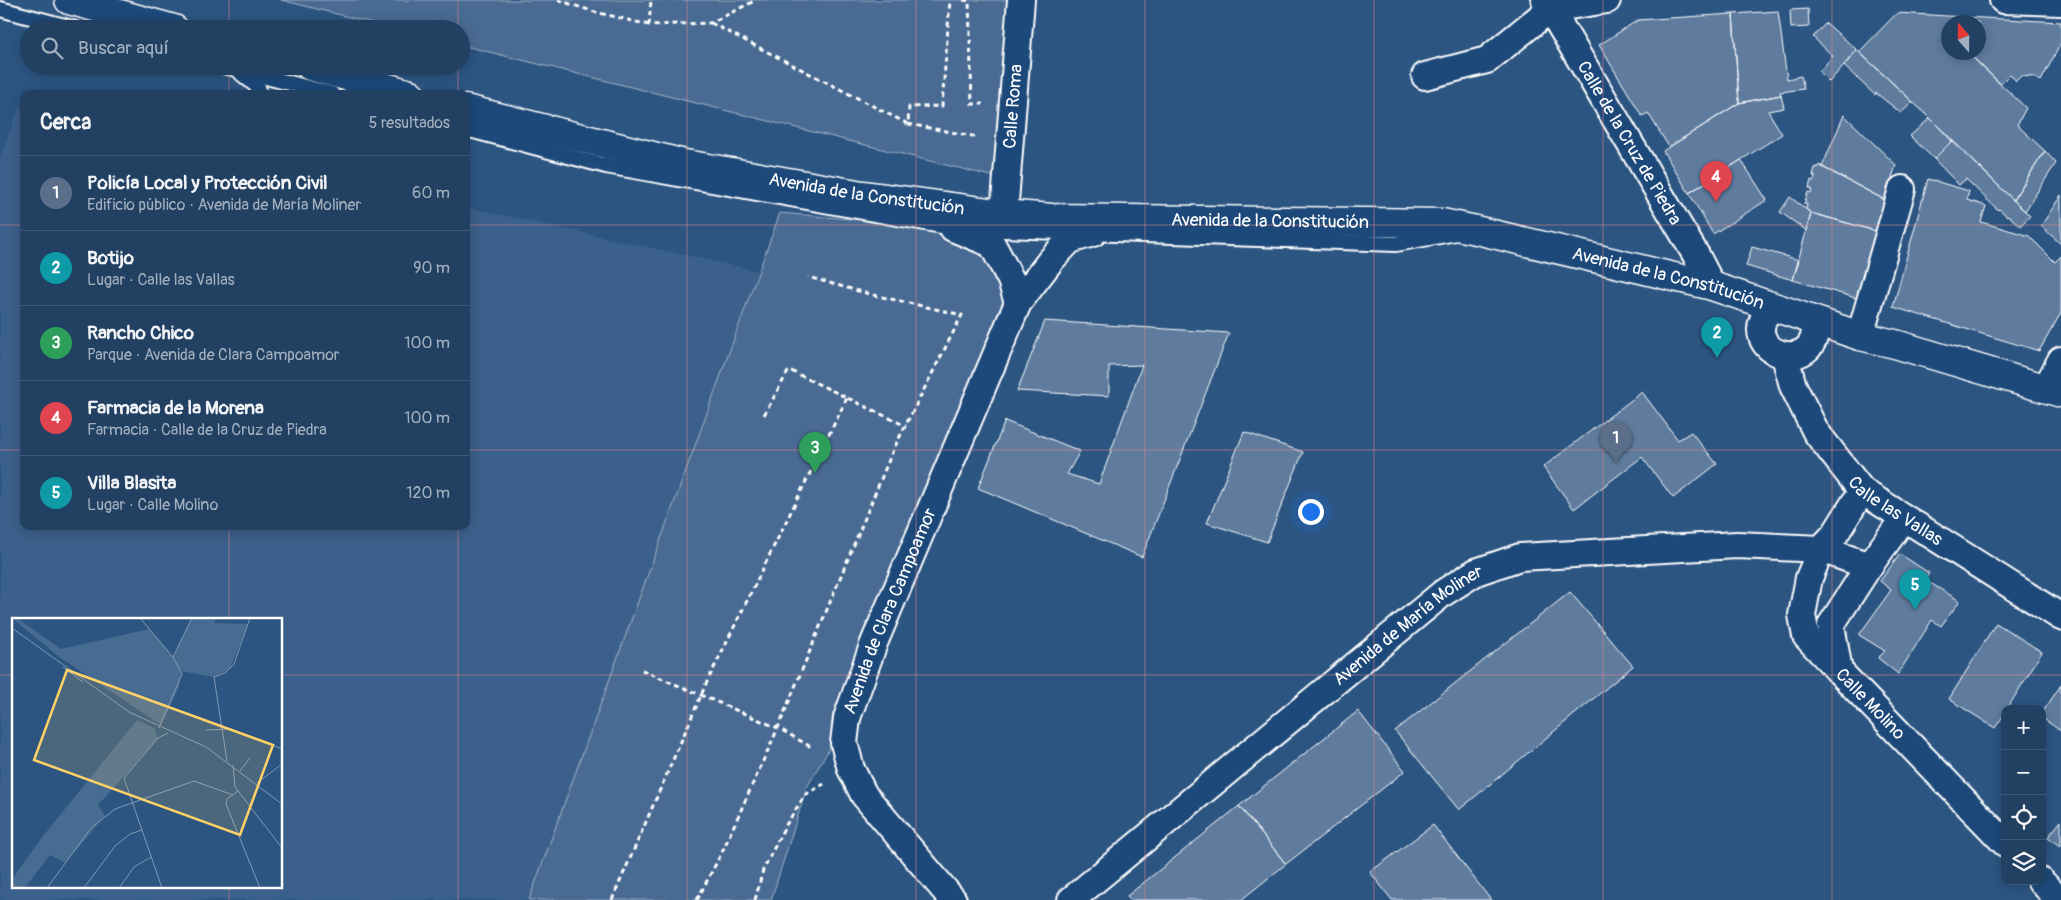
<!DOCTYPE html>
<html lang="es">
<meta charset="utf-8">
<style>
:root{--surface:#214062;--page:#2d4b6b;--text:#f1f3f6;--muted:#a2afbe;--line:#3e5977;--accent:#ffd166}
body{margin:0;font-family:Pangolin,sans-serif;background:var(--page);color:var(--text)}
.controls{position:absolute;right:15px;bottom:15px;display:grid;overflow:hidden;border-radius:10px;box-shadow:0 2px 12px #0003}
.controls button{width:45px;height:45px;display:grid;place-items:center;padding:0;border:0;border-bottom:1px solid var(--line);background:var(--surface);color:var(--text);font:25px sans-serif}
.compass{position:absolute;left:1941px;top:15px;width:45px;height:45px;border-radius:50%;background:var(--surface);box-shadow:0 2px 12px #0003;rotate:340deg}
.you{position:absolute;left:1310px;top:511px;width:18px;height:18px;margin:-12px;border:4px solid #fff;border-radius:50%;background:#1a73e8;box-shadow:0 0 0 8px #1a73e833}
.badge{display:grid;place-items:center;width:32px;height:32px;border-radius:50%;background:var(--accent);color:#fff;font-size:16px;font-weight:700}
.pin{position:absolute;translate:-50% -41px;filter:drop-shadow(0 1px 2px #0008)}
.pin::after{content:'';position:absolute;top:26px;width:18px;height:15px;background:inherit;clip-path:polygon(0 0,100% 0,50% 100%)}
.list{margin:0;padding:0;list-style:none}
h2{display:flex;justify-content:space-between;align-items:center;height:65px;margin:0;padding:0 20px;font-size:21px}
h2 small{font-size:16px;font-weight:400;color:var(--muted)}
.list li{display:grid;grid-template-columns:32px 1fr auto;gap:15px;align-items:center;box-sizing:border-box;height:75px;padding:0 20px;border-top:1px solid var(--line)}
.list b{display:block;font-size:19px;white-space:nowrap}
.list p{margin:0;font-size:16px;white-space:nowrap;color:var(--muted)}
.list em{font-size:16px;font-style:normal;color:var(--muted)}
.icon{flex:none;width:28px;height:28px;fill:none;stroke:currentColor;stroke-width:2;stroke-linecap:round;stroke-linejoin:round}
.map{position:relative;flex:none;width:2061px;height:900px;overflow:hidden}
.search{position:absolute;background:var(--surface);box-shadow:0 2px 12px #0003;left:20px;top:20px;width:450px;height:55px;display:flex;align-items:center;gap:12px;box-sizing:border-box;padding:0 18px;border-radius:28px;color:var(--muted);font-size:19px}
.panel{position:absolute;background:var(--surface);box-shadow:0 2px 12px #0003;left:20px;top:90px;width:450px;height:440px;border-radius:10px}
.map>svg:first-child{display:block}
</style>
<div class="map">
<svg width="2061" height="900" viewBox="0 0 2061 900">
<rect width="100%" height="100%" fill="#2c5582"/>
<filter id="ink" filterUnits="userSpaceOnUse"><feTurbulence type="fractalNoise" baseFrequency=".02" numOctaves="2"/><feDisplacementMap in="SourceGraphic" scale="10" xChannelSelector="R" yChannelSelector="G"/><feConvolveMatrix kernelMatrix="1 2 1 2 8 2 1 2 1" color-interpolation-filters="sRGB"/></filter>
<g filter="url(#ink)">
<path fill="#3b618b" fill-rule="evenodd" d="M19,107L24,108V526H466V207L758,271L542,900H0V157ZM14,619H281V886H14Z"/>
<path fill="#486b92" stroke="#a4b5c8" d="M281,0H1021L1007,180L461,45V29H397Z
M780,213L953,228L992,244L1018,303L847,718L807,787L771,900H529Z"/>
<path fill="#5e7c9f" stroke="#fff" d="M1808,9L1809,27L1791,28L1790,10Z
M1778,11L1787,79L1801,76L1804,89L1780,92L1781,95L1739,103L1733,14Z
M1897,13L1964,17L1963,22H1948V52H1967L2026,108L2017,125L2045,151L2013,200L1930,118L1859,52Z
M1733,14L1739,103L1669,147L1648,113L1642,116L1599,45L1638,20Z
M1964,17L2061,22V43L2041,81L2033,77L2021,76L2016,81L2010,74L2000,84L1967,52H1978V22H1963Z
M1826,23L1857,50L1829,82L1819,72L1833,56L1813,37Z
M1857,50L1913,102L1901,113L1876,93L1875,95L1844,66Z
M1781,95L1784,108L1768,111L1782,134L1689,193L1663,151L1739,103Z
M1844,115L1896,165L1885,200L1822,167Z
M1930,118L1952,141L1934,159L1910,136Z
M1952,141L2030,216L2020,226L2008,215L2007,216L1999,209L1998,210L1966,179L1959,185L1934,159Z
M2045,151L2056,163L2025,211L2013,200Z
M1741,160L1767,200L1713,234L1689,193Z
M1819,165L1885,200L1876,231L1811,213L1806,209L1807,204H1804L1808,192L1811,193L1812,189L1809,188L1811,180L1814,181L1815,176H1813L1815,167L1818,168Z
M1928,179L1969,191L1967,200L1986,206L1981,222L2029,236L2055,262L2061,256V313L2039,351L1893,307Z
M2061,195V244L2041,226Z
M1790,197L1811,213L1807,231L1780,212Z
M1811,213L1876,231L1856,298L1793,280Z
M1752,247L1799,260L1793,280L1746,266Z
M1045,321L1229,333L1142,557L978,488L1005,421L1080,451L1067,474L1099,484L1142,365L1109,366V396L1017,391Z
M1642,392L1678,440L1691,432L1717,464L1673,498L1642,457L1574,509L1543,467Z
M1244,432L1303,452L1267,542L1207,523Z
M1900,554L1929,573L1925,580L1960,601L1941,626L1932,620L1898,674L1878,658L1885,651L1859,635L1891,590L1880,581Z
M1570,592L1633,666L1459,810L1395,731Z
M1996,623L2042,652L2007,709H2005V713L1995,728L1949,699Z
M2061,685V731L2042,718V713Z
M1358,711L1405,771L1286,864L1239,806Z
M1239,806L1286,864L1241,900H1130L1127,896Z
M2061,821V847L2048,837Z
M1433,825L1491,900H1392L1370,872Z"/>
<g fill="none" stroke-linecap="round" stroke-linejoin="round">
<defs>
<path id="service" d="M0,9L76,29
M224,66L332,94
M241,73L258,87L260,94
M466,129L606,166L953,228L1060,232
M1087,233L1396,244L1456,233"/>
<g id="minor">
<path id="s1" d="M1545,0L1696,255L1712,286"/>
<path d="M2003,0L2061,2"/>
<path d="M1425,76L1487,60L1550,9L1607,0"/>
<path id="s2" d="M1004,214L1021,0"/>
<path d="M953,228L992,244L1011,280L1018,303"/>
<path d="M1771,307C1732,354 1821,380 1815,321"/>
<path d="M1860,336L1902,189"/>
<path id="s3" d="M1785,356L1793,386L1816,432L1862,491L2061,617"/>
<path d="M2046,388L2061,360"/>
<path id="s4" d="M1904,518L1869,566L1831,625L1839,671L2005,843"/>
<path d="M1839,671L1806,636L1802,615L1809,578L1821,549L1835,534L1862,491"/>
<path d="M2041,881L2059,900"/>
<path id="s5" d="M953,900L864,795L851,769L844,743L847,718L874,643L1018,303L1051,260L1070,240L1093,233"/>
<path id="s6" d="M1071,900L1443,593L1476,572L1520,557L1737,545L1821,549L1869,566"/>
</g>
<g id="tertiary">
<path d="M69,0L174,29"/>
<path d="M310,66L410,94"/>
<path id="s7" d="M466,109L685,164L857,194L1004,214L1052,218L1442,223L1476,230L1712,286L1860,336L1895,344L2061,393"/>
</g>
</defs>
<use href="#service" stroke="#fff" stroke-width="18"/>
<use href="#minor" stroke="#fff" stroke-width="30"/>
<use href="#tertiary" stroke="#fff" stroke-width="31"/>
<path stroke="#fff" stroke-width="3" stroke-dasharray="5 4" stroke-linecap="butt" d="M558,0L595,12L649,25L711,23L756,0
M963,0L969,1L972,104H983
M711,23L908,124L909,107L942,106L950,0
M649,25L651,0
M908,124L978,137
M764,415L789,370L906,426
M642,670L778,728L813,748
M612,900L706,684L847,398
M697,900L722,852L778,728L893,450L962,315L869,294L808,277
M755,900L763,870L784,828L805,795L824,784"/>
<use href="#service" stroke="#1f4a7a" stroke-width="14"/>
<use href="#minor" stroke="#1f4a7a" stroke-width="26"/>
<use href="#tertiary" stroke="#1f4a7a" stroke-width="28"/>
</g>
</g>
<path fill="none" stroke="#e88989" stroke-width="1" stroke-opacity="0.55" d="M229,0V29M458,0V29M687,0V900M916,0V900M1145,0V900M1374,0V900M1603,0V900M1832,0V900M229,66V94M458,66V94M0,225H24M466,225H2061M0,450H24M466,450H2061M229,526V619M458,526V900M0,675H14M281,675H2061M229,886V900"/>
<g text-anchor="middle" dominant-baseline="central" stroke-width="5" stroke-linejoin="round" paint-order="stroke">
<g font-size="18" fill="#fff" stroke="#1f4a7a">
<text stroke="none"><textPath href="#s2" startOffset="108">Calle Roma</textPath></text>
<text stroke="none"><textPath href="#s1" startOffset="166">Calle de la Cruz de Piedra</textPath></text>
<text stroke="none"><textPath href="#s7" startOffset="410">Avenida de la Constitución</textPath></text>
<text stroke="none"><textPath href="#s7" startOffset="815">Avenida de la Constitución</textPath></text>
<text stroke="none"><textPath href="#s7" startOffset="1220">Avenida de la Constitución</textPath></text>
<text stroke="none"><textPath href="#s3" startOffset="196">Calle las Vallas</textPath></text>
<text stroke="none"><textPath href="#s5" startOffset="334">Avenida de Clara Campoamor</textPath></text>
<text stroke="none"><textPath href="#s6" startOffset="435">Avenida de María Moliner</textPath></text>
<text stroke="none"><textPath href="#s4" startOffset="222">Calle Molino</textPath></text>
</g>
</g>
<g transform="translate(12 618)">
<rect width="270" height="270" fill="#2c5582"/>
<path d="M0,0H5L49,31L137,11L161,39L180,0H204L202,5L236,6L218,51L202,59L169,53L167,69L149,107L46,38ZM125,102L142,110L146,120L86,187L93,198L53,245L38,237L13,270H0V261L31,218Z" fill="#486b92"/>
<path fill="none" stroke="#8099b4" stroke-width="1" d="M128,0L161,39L170,56L147,110M0,10L117,94L194,129L270,186M161,39L180,0M51,49L71,64M194,112L219,111L270,131M215,143L202,59L213,55L222,46L238,0M221,147L223,169L270,230M228,153L238,140M245,165L270,146M226,173L215,181L214,186L248,270M35,270L79,210L103,191L182,163L221,177M72,270L103,228L118,216L130,212M107,270L122,249L139,239M150,270L112,160L146,120L156,115"/>
<path fill="#ffd166" fill-opacity="0.15" stroke="#ffd166" stroke-width="2.5" d="M55,52L261,127L228,217L22,142Z"/>
<rect width="270" height="270" fill="none" stroke="#fff" stroke-width="2.5"/>
</g>
</svg>
<div class="controls">
<button>+</button>
<button>−</button>
<button><svg class="icon" aria-label="locate" viewBox="0 0 24 24"><circle cx="12" cy="12" r="6"/><path d="M12 2v4M12 18v4M2 12h4M18 12h4"/></svg></button>
<button><svg class="icon" aria-label="layers" viewBox="0 0 24 24"><path d="M12 4l9 5-9 5-9-5zM3 14l9 5 9-5"/></svg></button>
</div>
<svg class="compass" viewBox="-18 -18 36 36"><path d="M0-13l5 13h-10z" fill="#e53935"/><path d="M0 13l5-13h-10z" fill="#a2afbe"/></svg>
<div class="you"></div>
<div class="pin badge" style="left:1616px;top:463px;background:#5c6f8a">1</div>
<div class="pin badge" style="left:1717px;top:358px;background:#0f9aa8">2</div>
<div class="pin badge" style="left:815px;top:473px;background:#2e9e5b">3</div>
<div class="pin badge" style="left:1716px;top:202px;background:#e0444e">4</div>
<div class="pin badge" style="left:1915px;top:610px;background:#0f9aa8">5</div>
<div class="search"><svg class="icon" aria-label="search" viewBox="0 0 24 24"><circle cx="10" cy="10" r="6"/><path d="M15 15l6 6"/></svg>Buscar aquí</div>
<section class="panel">
<h2>Cerca<small>5 resultados</small></h2>
<ul class="list">
<li><span class="badge" style="background:#5c6f8a">1</span><div><b>Policía Local y Protección Civil</b><p>Edificio público · Avenida de María Moliner</p></div><em>60 m</em></li>
<li><span class="badge" style="background:#0f9aa8">2</span><div><b>Botijo</b><p>Lugar · Calle las Vallas</p></div><em>90 m</em></li>
<li><span class="badge" style="background:#2e9e5b">3</span><div><b>Rancho Chico</b><p>Parque · Avenida de Clara Campoamor</p></div><em>100 m</em></li>
<li><span class="badge" style="background:#e0444e">4</span><div><b>Farmacia de la Morena</b><p>Farmacia · Calle de la Cruz de Piedra</p></div><em>100 m</em></li>
<li><span class="badge" style="background:#0f9aa8">5</span><div><b>Villa Blasita</b><p>Lugar · Calle Molino</p></div><em>120 m</em></li>
</ul>
</section>
</div>
